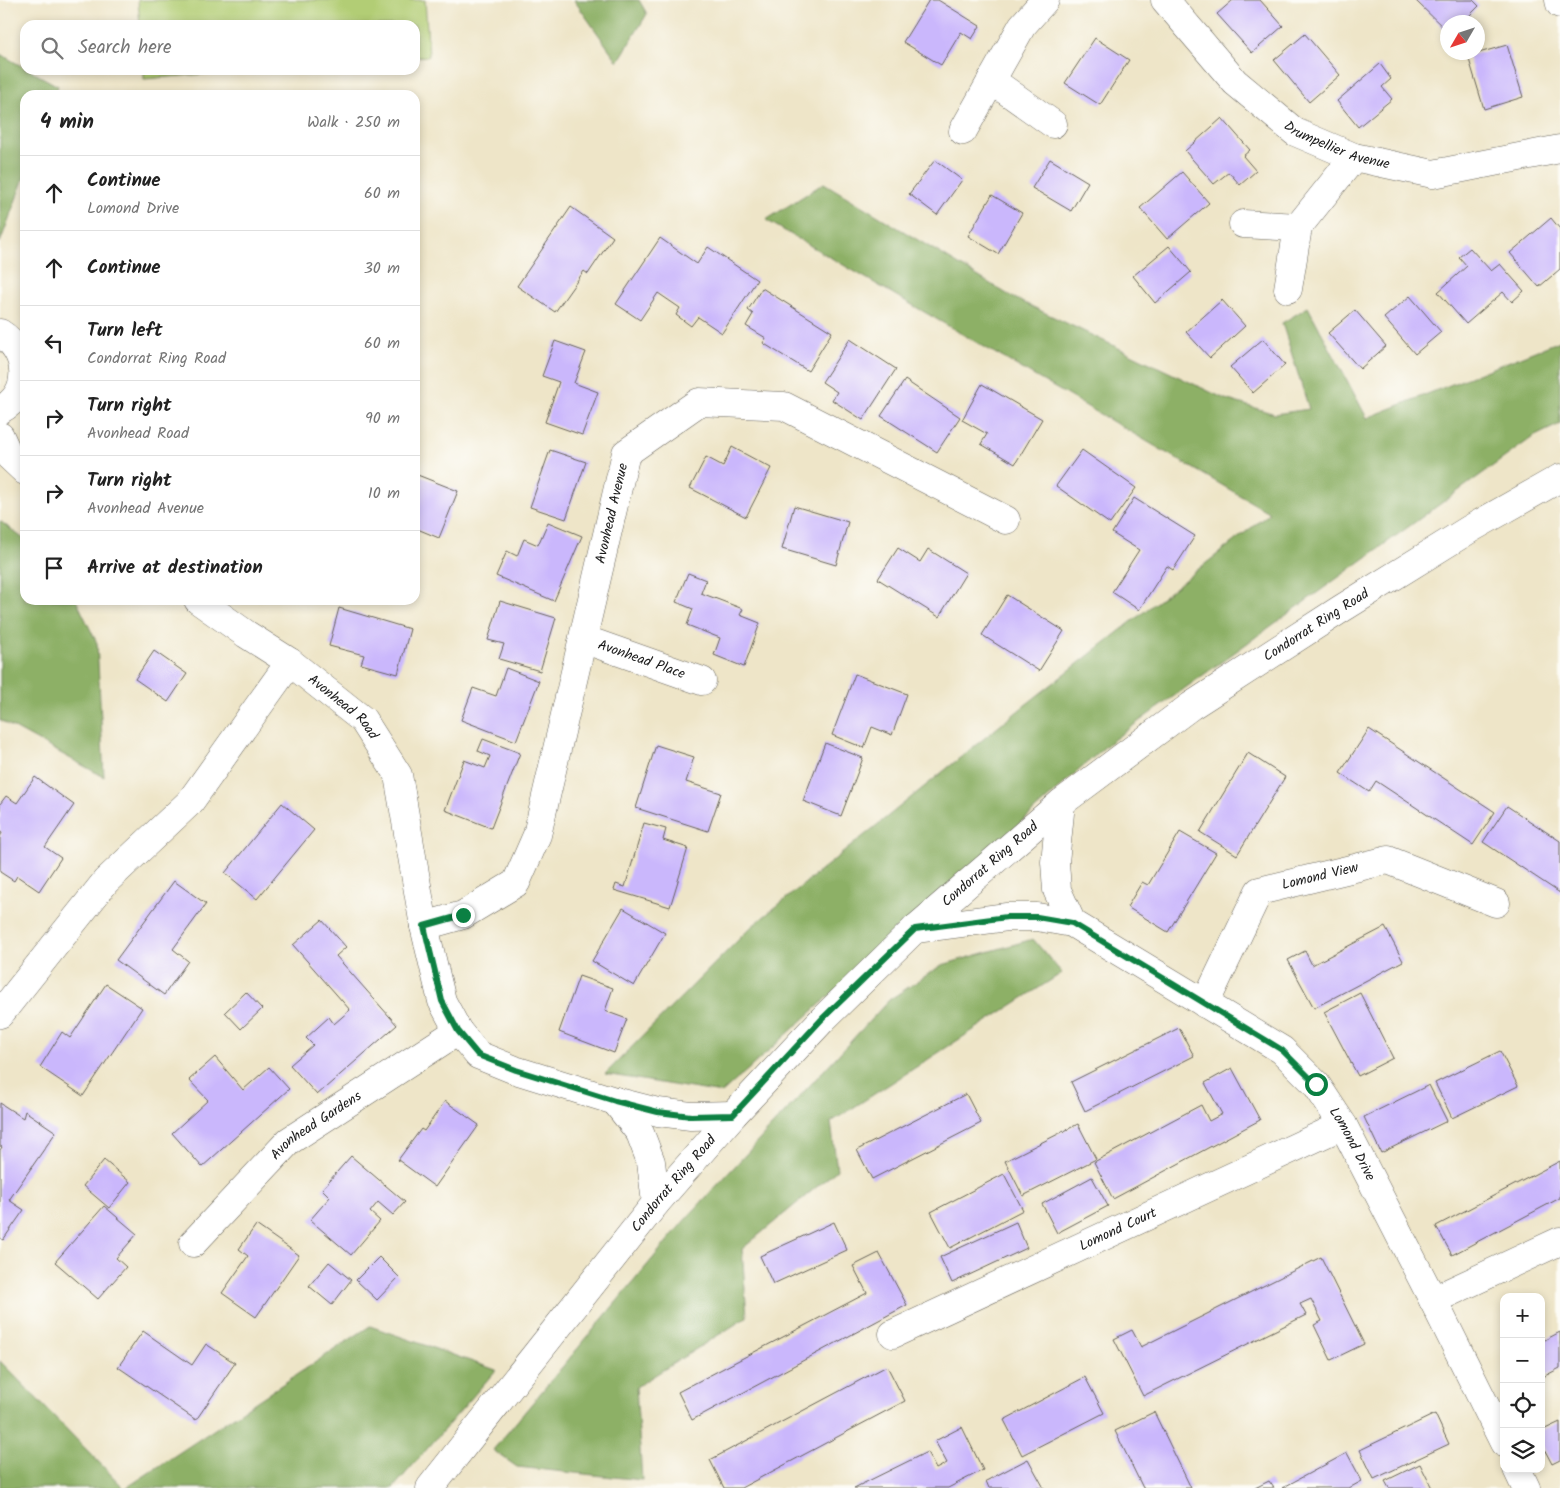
<!DOCTYPE html>
<meta charset="utf-8">
<style>
:root{--surface:#fff;--page:#f6f6f6;--text:#222;--muted:#767676;--line:#e0e0e0}
body{margin:0;font-family:Kalam,sans-serif;background:var(--page);color:var(--text)}
.controls{position:absolute;right:15px;bottom:15px;display:grid;overflow:hidden;border-radius:10px;box-shadow:0 2px 8px #0003}
.controls button{width:45px;height:45px;display:grid;place-items:center;padding:0;border:0;border-bottom:1px solid var(--line);background:var(--surface);color:var(--text);font:25px sans-serif}
.compass{position:absolute;left:1440px;top:15px;width:45px;height:45px;border-radius:50%;background:var(--surface);box-shadow:0 2px 8px #0003;rotate:231deg}
.stop{position:absolute;width:15px;height:15px;margin:-11px;border:4px solid #0b8043;border-radius:50%;background:#fff}
.stop.end{background:#0b8043;border-color:#fff;box-shadow:0 1px 5px #0008}
.list{margin:0;padding:0;list-style:none}
h2{display:flex;justify-content:space-between;align-items:center;height:65px;margin:0;padding:0 20px;font-size:21px}
h2 small{font-size:16px;font-weight:400;color:var(--muted)}
.list li{display:grid;grid-template-columns:32px 1fr auto;gap:15px;align-items:center;box-sizing:border-box;height:75px;padding:0 20px;border-top:1px solid var(--line)}
.list b{display:block;font-size:19px;white-space:nowrap}
.list p{margin:0;font-size:16px;white-space:nowrap;color:var(--muted)}
.list em{font-size:16px;font-style:normal;color:var(--muted)}
.icon{flex:none;width:28px;height:28px;fill:none;stroke:currentColor;stroke-width:2;stroke-linecap:round;stroke-linejoin:round}
.map{position:relative;flex:none;width:1560px;height:1488px;overflow:hidden}
.search{position:absolute;background:var(--surface);box-shadow:0 2px 8px #0003;left:20px;top:20px;width:400px;height:55px;display:flex;align-items:center;gap:12px;box-sizing:border-box;padding:0 18px;border-radius:15px;color:var(--muted);font-size:19px}
.panel{position:absolute;background:var(--surface);box-shadow:0 2px 8px #0003;left:20px;top:90px;width:400px;height:515px;border-radius:15px}
.map>svg:first-child{display:block}
</style>
<div class="map">
<svg width="1560" height="1488" viewBox="0 0 1560 1488">
<rect width="100%" height="100%" fill="#fdfcf7"/>
<filter id="ink" filterUnits="userSpaceOnUse"><feTurbulence type="fractalNoise" baseFrequency=".02" numOctaves="2"/><feDisplacementMap in="SourceGraphic" scale="10" xChannelSelector="R" yChannelSelector="G"/><feConvolveMatrix kernelMatrix="1 2 1 2 8 2 1 2 1" color-interpolation-filters="sRGB"/></filter>
<filter id="wash" filterUnits="userSpaceOnUse"><feTurbulence type="fractalNoise" baseFrequency=".0096" numOctaves="4" result="noise"/><feDisplacementMap in="SourceGraphic" scale="20" xChannelSelector="R" yChannelSelector="G"/><feGaussianBlur stdDeviation="1.12" result="paint"/><feColorMatrix in="noise" values="0 0 0 0 0 0 0 0 0 0 0 0 0 0 0 0 0 1.4 0 .05"/><feComposite in="paint" operator="in"/></filter>
<g filter="url(#wash)">
<rect width="100%" height="100%" fill="#eee5c8"/>
<path fill="#b2cd74" stroke="#677448" d="M138,0H425L429,56L415,57V25H140Z
M144,70H253L144,79Z"/>
<path fill="#8db066" stroke="#546641" d="M574,0H639L647,14L618,62Z
M0,54L25,68V70H29L58,86L55,95H25V175L0,243Z
M824,183L1012,297L1225,399L1275,414L1309,409L1282,323L1308,307L1367,418L1560,341V424L1533,437L1109,743L722,1093L605,1074L751,927L1024,706L1270,513L766,220Z
M0,521L25,540V600H76L97,643L104,777L0,720Z
M1033,939L1062,973L831,1122L837,1170L742,1249L747,1317L636,1387L642,1480L517,1467L493,1450L684,1221L889,1000L942,965Z
M370,1326L496,1370L393,1488H126Z
M0,1361L124,1488H0Z"/>
<g id="blocks">
<path fill="#cab7fc" d="M929,0H938L980,26L972,39L961,32L941,65L903,42Z
M1233,0H1260L1283,26L1252,53L1217,14Z
M1415,0H1473L1479,6L1463,22H1448V32Z
M1305,34L1340,75L1309,102L1274,60Z
M1095,38L1129,60L1100,105L1065,83Z
M1507,45L1523,97L1484,109L1468,56Z
M1380,64L1391,79L1382,87L1392,99L1358,127L1337,101Z
M1222,118L1250,150L1243,156L1256,171L1240,185L1229,172L1214,184L1185,151Z
M1050,159L1088,182L1071,211L1032,188Z
M935,160L962,180L937,215L909,194Z
M1182,172L1209,203L1167,239L1140,208Z
M992,195L1022,213L998,254L968,236Z
M571,207L613,237L588,274L584,271L555,312L517,286Z
M1551,218L1560,229V269L1539,287L1510,253Z
M660,238L697,264L708,247L757,280L722,333L698,317L691,326L676,315L680,308L658,293L640,320L616,304Z
M1169,246L1191,272L1155,303L1133,276Z
M1470,248L1491,271L1500,264L1524,291L1512,302L1503,292L1466,324L1438,292L1467,266L1459,257Z
M762,288L832,332L808,371L763,343L766,338L746,326L753,314L748,310Z
M1410,296L1441,332L1415,354L1384,318Z
M1222,300L1245,326L1210,358L1186,332Z
M1355,310L1386,346L1360,369L1328,333Z
M850,339L896,369L863,420L832,400L837,392L822,382Z
M1263,339L1285,365L1253,393L1230,367Z
M555,341L586,352L574,383L598,392L582,435L545,422L559,382L542,376Z
M905,380L960,417L937,452L881,416Z
M982,384L1042,419L1015,464L981,444L987,434L962,420Z
M732,447L771,468L746,517L690,488L706,457L723,466Z
M550,450L586,462L566,519L530,507Z
M1082,450L1136,488L1110,524L1056,486Z
M415,474L458,491L439,538L415,528Z
M1134,498L1195,536L1173,570L1167,566L1139,610L1112,592L1139,550L1112,533Z
M794,506L848,522L836,565L782,549Z
M548,522L582,536L554,601L496,576L507,551L517,556L524,539L538,545Z
M898,548L920,562L928,549L966,573L939,617L878,579Z
M688,573L706,580L701,593L743,609L740,615L760,623L744,667L714,655L720,638L687,625L693,609L676,602Z
M1007,595L1064,631L1039,671L982,635Z
M500,601L556,618L540,671L499,659L504,644L488,640Z
M339,608L410,629L398,674L361,664L364,655L329,646Z
M154,651L187,674L168,702L135,679Z
M506,668L539,681L516,741L461,720L473,688L496,696Z
M855,674L907,694L892,735L872,727L864,748L832,735Z
M1369,729L1495,812L1473,845L1376,781L1369,792L1340,773Z
M483,739L520,753L491,828L445,810L464,760L485,768L490,756L478,751Z
M825,743L863,758L841,816L803,801Z
M656,745L694,757L686,782L721,793L708,831L636,808Z
M1248,753L1285,777L1237,855L1200,832Z
M35,777L74,805L45,847L61,858L39,891L17,876L14,881L0,872V837L2,833L0,832V804L6,796L17,803Z
M282,803L314,830L257,899L225,873Z
M1507,806L1560,841V893L1483,842Z
M644,823L666,829L663,840L688,848L670,907L614,890L616,884L625,887Z
M1180,832L1216,853L1168,932L1127,907L1142,882L1148,885Z
M174,881L206,904L173,949L188,961L164,995L116,960Z
M623,908L665,933L634,986L592,961Z
M322,920L346,947L336,956L397,1025L317,1095L290,1065L313,1045L306,1038L329,1017L334,1024L350,1010L293,945Z
M1385,927L1403,961L1314,1008L1288,960L1305,951L1312,965Z
M579,976L613,988L605,1011L627,1019L614,1053L559,1032Z
M106,984L142,1008L83,1096L40,1067L62,1032L70,1038Z
M246,992L262,1009L241,1029L225,1012Z
M1360,993L1393,1058L1358,1076L1324,1012Z
M1179,1028L1194,1056L1085,1111L1071,1082Z
M1500,1051L1518,1086L1452,1118L1435,1083Z
M215,1057L243,1090L269,1067L289,1089L202,1167L172,1133L208,1100L189,1080Z
M1232,1068L1260,1120L1113,1199L1094,1162L1201,1105L1209,1121L1222,1114L1205,1083Z
M1429,1085L1447,1121L1381,1153L1364,1117Z
M966,1094L981,1123L872,1179L857,1150Z
M445,1101L479,1125L435,1187L398,1160L421,1129L424,1131Z
M0,1103L23,1118L25,1111L56,1132L9,1200L24,1210L3,1240L0,1238V1150L2,1147L0,1146Z
M1078,1124L1096,1159L1023,1196L1005,1161Z
M351,1156L405,1202L393,1215L378,1202L370,1212L380,1221L351,1255L310,1220L330,1197L322,1189Z
M104,1160L130,1182L109,1208L83,1186Z
M1560,1161V1198L1452,1255L1436,1226Z
M1004,1174L1023,1210L950,1248L931,1212Z
M1092,1177L1108,1206L1057,1233L1042,1204Z
M104,1206L137,1234L116,1258L126,1267L98,1299L55,1262Z
M834,1222L847,1250L773,1284L760,1256Z
M1016,1222L1027,1248L952,1283L940,1257Z
M256,1225L299,1255L256,1317L222,1293L248,1256L239,1249Z
M879,1253L907,1305L692,1420L678,1392L867,1293L853,1266Z
M379,1257L399,1277L377,1300L356,1280Z
M1321,1257L1364,1344L1331,1360L1314,1325L1322,1321L1311,1299L1300,1304L1306,1315L1143,1396L1114,1339L1132,1330L1141,1347Z
M329,1262L351,1280L332,1305L309,1286Z
M143,1331L192,1365L206,1344L235,1363L196,1420L118,1367Z
M1560,1332V1368L1541,1378V1342Z
M887,1366L905,1401L741,1488H724L710,1460Z
M1085,1377L1104,1413L1022,1455L1004,1420Z
M1154,1412L1191,1488H1143L1115,1431Z
M1435,1414L1449,1444L1374,1479L1360,1450Z
M1560,1422V1460L1552,1464L1541,1443V1431Z
M962,1427L983,1470L948,1488H854L927,1452L936,1469L947,1463L935,1441Z
M1347,1453L1362,1481L1349,1488H1282Z
M1028,1459L1044,1488H989L986,1481Z
M1420,1464L1432,1488H1389L1385,1481Z
M1269,1481L1274,1488H1255Z"/>
</g>
</g>
<g filter="url(#ink)">
<use href="#blocks" fill-opacity="0" stroke="#666258" stroke-width="1"/>
<g fill="none" stroke-linecap="round" stroke-linejoin="round">
<defs>
<g id="minor">
<path id="s1" d="M1165,0L1235,82L1295,132L1354,157L1433,174L1560,149"/>
<path d="M1559,0L1560,4"/>
<path d="M991,80L1053,124"/>
<path d="M963,131L1022,26L1045,0"/>
<path d="M1243,224L1298,227"/>
<path d="M1288,289L1298,227L1354,157"/>
<path d="M0,333C29,351 33,393 0,410"/>
<path d="M0,436L9,456L25,471"/>
<path id="s2" d="M198,600L246,634L290,662L363,720L398,775L424,926L442,1001L458,1031L478,1055L515,1070L615,1101L658,1112L691,1116L733,1115"/>
<path id="s3" d="M583,639L702,681"/>
<path d="M1061,803L1055,862L1057,890L1072,923"/>
<path id="s4" d="M424,926L463,915L516,883L537,835L626,453L699,402L784,406L1006,520"/>
<path id="s5" d="M915,929L1007,917H1037L1072,923L1282,1050L1316,1084L1343,1125L1433,1300L1504,1443"/>
<path id="s6" d="M1205,1004L1259,891L1388,860L1496,903"/>
<path d="M0,1014L106,881L190,802L290,662"/>
<path d="M615,1101L640,1133L651,1162L656,1203"/>
<path id="s7" d="M193,1243L289,1141L458,1031"/>
<path d="M1433,1300L1560,1241"/>
<path id="s8" d="M893,1334L1343,1125"/>
<path d="M1517,1469L1526,1488"/>
<path id="s9" d="M430,1488L656,1203L733,1115L823,1019L915,929L1061,803L1191,706L1341,609L1470,529L1560,478"/>
</g>
</defs>
<use href="#minor" stroke="#666258" stroke-width="29"/>
<use href="#minor" stroke="#fff" stroke-width="28"/>
</g>
</g>
<g fill="none" stroke-linecap="round" stroke-linejoin="round" filter="url(#ink)">
<path stroke="#0b8043" stroke-width="6" d="M463,915L424,926L442,1001L458,1031L478,1055L516,1070L615,1101L658,1112L691,1116L733,1115L822,1019L915,929L1007,917H1037L1072,923L1282,1050L1316,1084"/>
</g>
<g text-anchor="middle" dominant-baseline="central" stroke-width="4" stroke-linejoin="round" paint-order="stroke">
<g font-size="14" fill="#1c1c1c" stroke="#fdfcf7">
<text stroke="none"><textPath href="#s1" startOffset="230">Drumpellier Avenue</textPath></text>
<text stroke="none"><textPath href="#s4" startOffset="485">Avonhead Avenue</textPath></text>
<text stroke="none"><textPath href="#s9" startOffset="1245">Condorrat Ring Road</textPath></text>
<text stroke="none"><textPath href="#s3" startOffset="62">Avonhead Place</textPath></text>
<text stroke="none"><textPath href="#s2" startOffset="181">Avonhead Road</textPath></text>
<text stroke="none"><textPath href="#s9" startOffset="840">Condorrat Ring Road</textPath></text>
<text stroke="none"><textPath href="#s6" startOffset="188">Lomond View</textPath></text>
<text stroke="none"><textPath href="#s7" startOffset="171">Avonhead Gardens</textPath></text>
<text stroke="none"><textPath href="#s5" startOffset="522">Lomond Drive</textPath></text>
<text stroke="none"><textPath href="#s9" startOffset="390">Condorrat Ring Road</textPath></text>
<text stroke="none"><textPath href="#s8" startOffset="248">Lomond Court</textPath></text>
</g>
</g>
</svg>
<div class="controls">
<button>+</button>
<button>−</button>
<button><svg class="icon" aria-label="locate" viewBox="0 0 24 24"><circle cx="12" cy="12" r="6"/><path d="M12 2v4M12 18v4M2 12h4M18 12h4"/></svg></button>
<button><svg class="icon" aria-label="layers" viewBox="0 0 24 24"><path d="M12 4l9 5-9 5-9-5zM3 14l9 5 9-5"/></svg></button>
</div>
<svg class="compass" viewBox="-18 -18 36 36"><path d="M0-13l5 13h-10z" fill="#e53935"/><path d="M0 13l5-13h-10z" fill="#767676"/></svg>
<div class="stop" style="left:1316px;top:1084px"></div>
<div class="stop end" style="left:463px;top:915px"></div>
<div class="search"><svg class="icon" aria-label="search" viewBox="0 0 24 24"><circle cx="10" cy="10" r="6"/><path d="M15 15l6 6"/></svg>Search here</div>
<section class="panel">
<h2>4 min<small>Walk · 250 m</small></h2>
<ul class="list">
<li><svg class="icon" aria-label="ahead" viewBox="0 0 24 24"><path d="M12 20V5M6 11l6-6 6 6"/></svg><div><b>Continue</b><p>Lomond Drive</p></div><em>60 m</em></li>
<li><svg class="icon" aria-label="ahead" viewBox="0 0 24 24"><path d="M12 20V5M6 11l6-6 6 6"/></svg><div><b>Continue</b></div><em>30 m</em></li>
<li><svg class="icon" aria-label="left" viewBox="0 0 24 24"><path d="M17 20v-9H6M10 6l-5 5 5 5"/></svg><div><b>Turn left</b><p>Condorrat Ring Road</p></div><em>60 m</em></li>
<li><svg class="icon" aria-label="right" viewBox="0 0 24 24"><path d="M7 20v-9h11M14 6l5 5-5 5"/></svg><div><b>Turn right</b><p>Avonhead Road</p></div><em>90 m</em></li>
<li><svg class="icon" aria-label="right" viewBox="0 0 24 24"><path d="M7 20v-9h11M14 6l5 5-5 5"/></svg><div><b>Turn right</b><p>Avonhead Avenue</p></div><em>10 m</em></li>
<li><svg class="icon" aria-label="arrive" viewBox="0 0 24 24"><path d="M6 21V4h12l-3 4 3 4H6"/></svg><div><b>Arrive at destination</b></div></li>
</ul>
</section>
</div>
